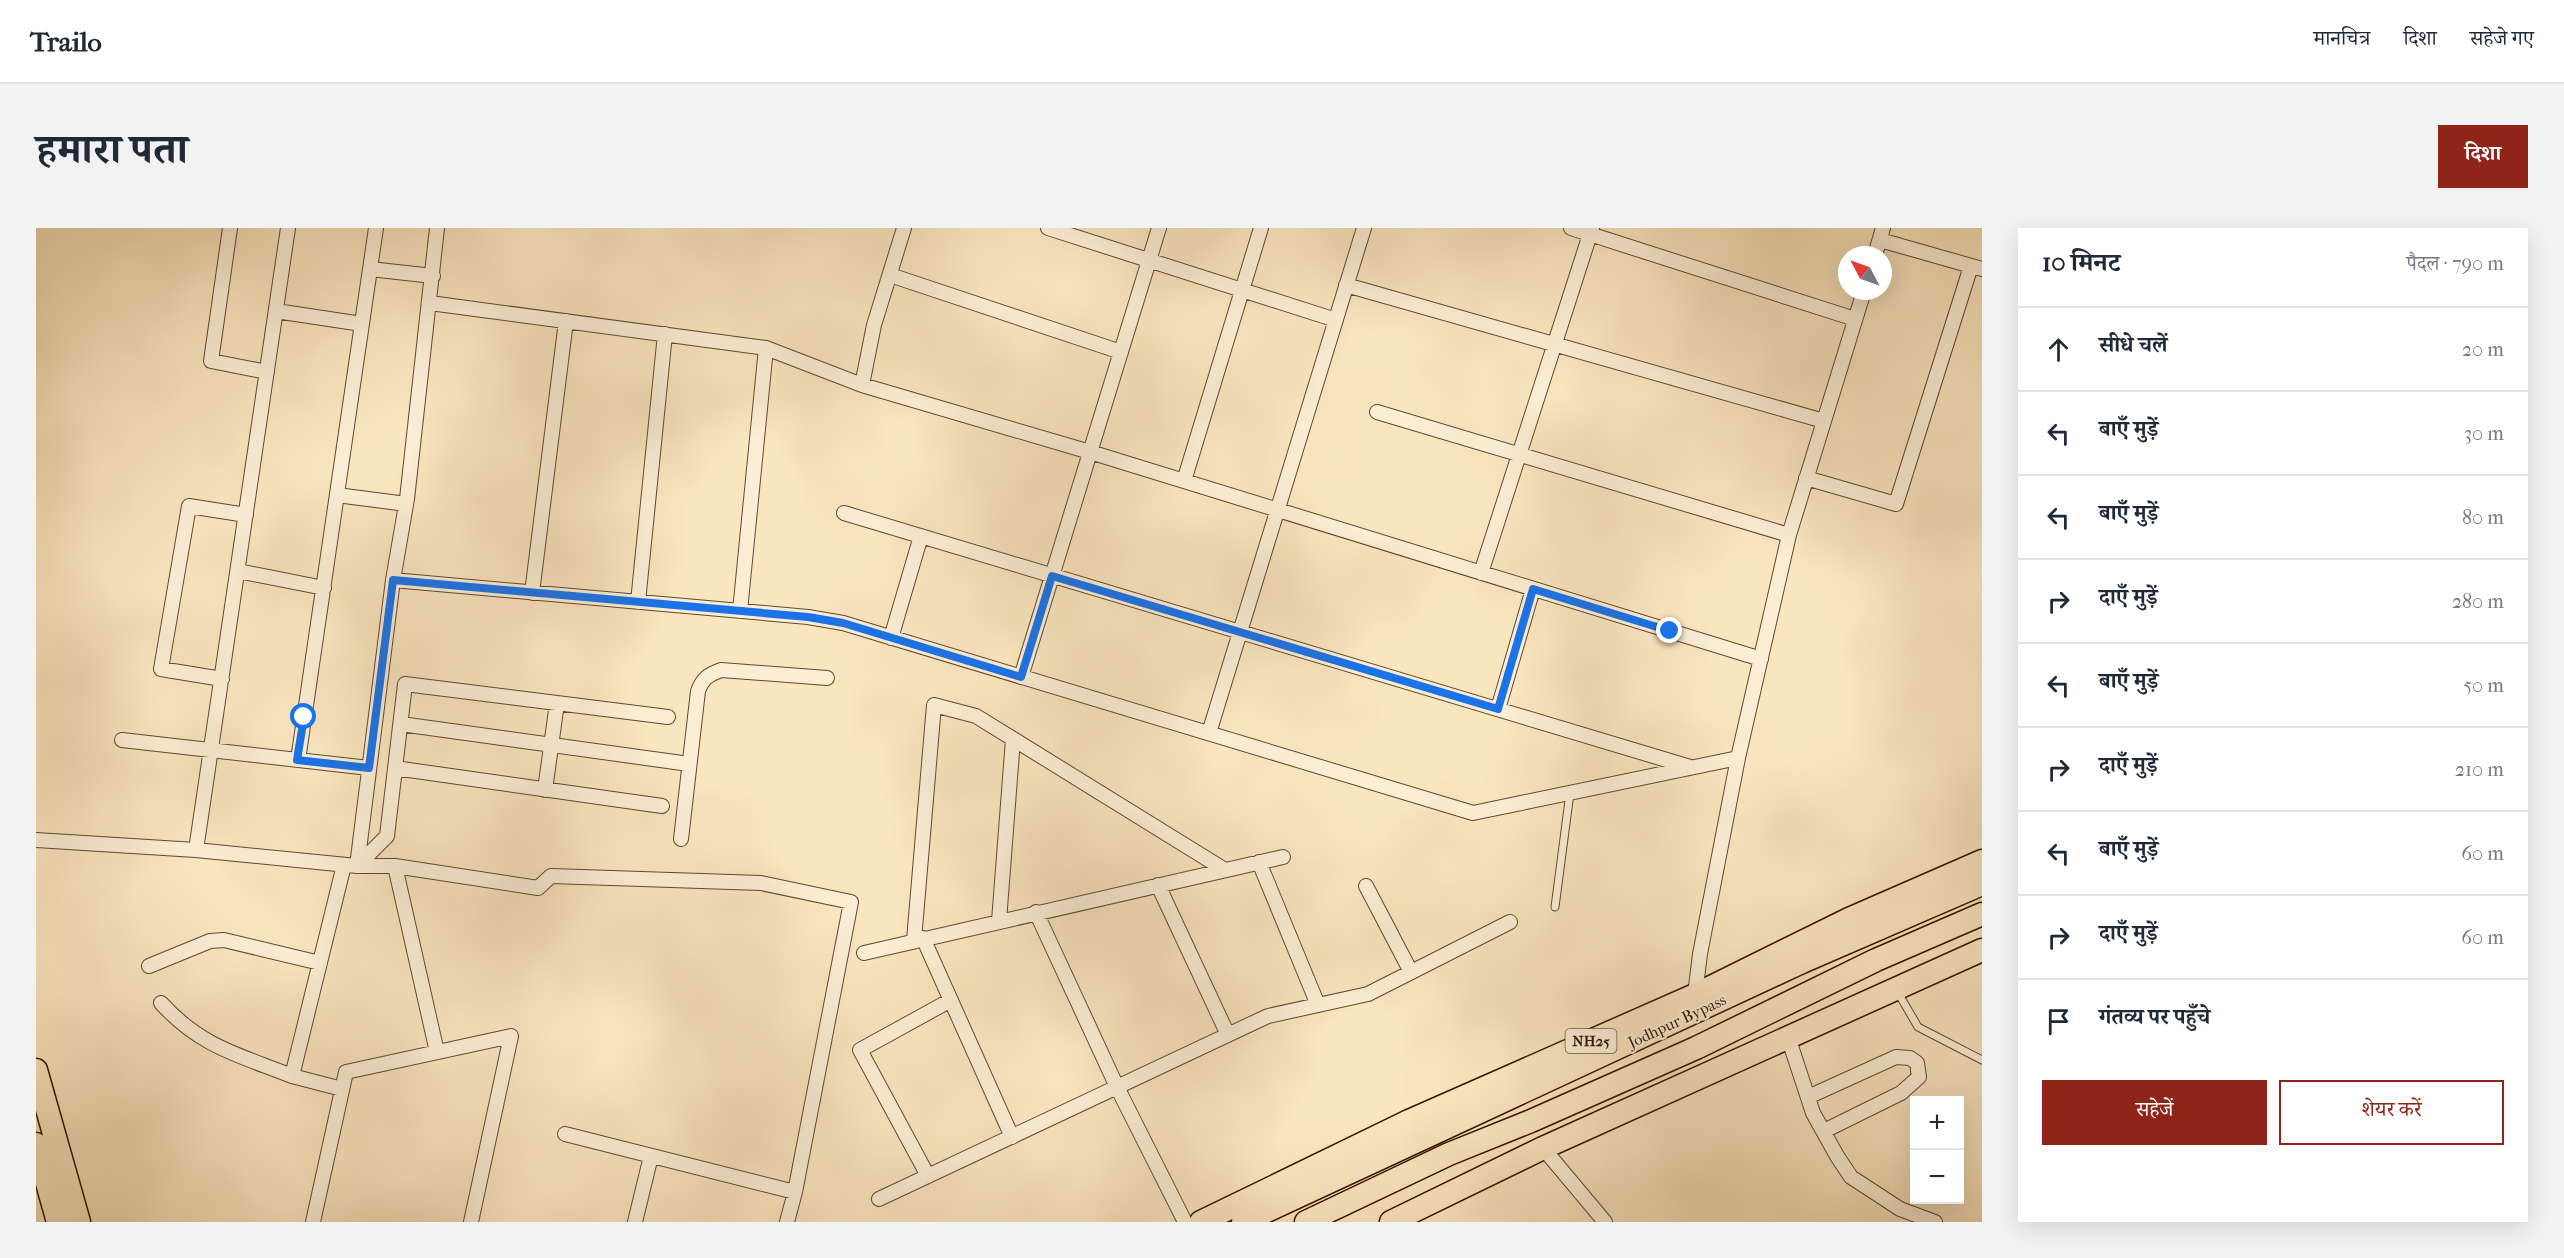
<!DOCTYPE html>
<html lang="hi">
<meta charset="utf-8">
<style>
:root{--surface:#fff;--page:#f2f2f3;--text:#1f2937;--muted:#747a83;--line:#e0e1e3;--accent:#8f2418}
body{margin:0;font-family:"IM FELL French Canon","Noto Serif Devanagari",serif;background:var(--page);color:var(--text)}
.controls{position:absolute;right:18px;bottom:18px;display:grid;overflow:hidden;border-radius:0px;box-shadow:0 6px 24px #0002}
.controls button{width:54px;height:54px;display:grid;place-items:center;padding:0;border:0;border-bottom:2px solid var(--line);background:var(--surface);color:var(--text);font:30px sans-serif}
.compass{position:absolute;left:1802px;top:18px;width:54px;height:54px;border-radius:50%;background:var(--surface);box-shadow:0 6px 24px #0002;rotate:311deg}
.stop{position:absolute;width:18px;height:18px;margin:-14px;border:4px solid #1a73e8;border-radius:50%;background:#fff}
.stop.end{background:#1a73e8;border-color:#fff;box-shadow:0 2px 6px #0008}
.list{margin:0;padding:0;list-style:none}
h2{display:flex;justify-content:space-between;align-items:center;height:78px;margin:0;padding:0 24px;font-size:26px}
h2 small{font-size:20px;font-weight:400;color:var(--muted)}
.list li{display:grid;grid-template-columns:39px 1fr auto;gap:18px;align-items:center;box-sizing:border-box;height:84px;padding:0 24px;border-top:2px solid var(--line)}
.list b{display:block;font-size:22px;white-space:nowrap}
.list em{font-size:20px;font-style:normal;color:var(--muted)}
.actions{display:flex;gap:12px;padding:18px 24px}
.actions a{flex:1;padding:14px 0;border:2px solid var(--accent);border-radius:0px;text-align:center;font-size:21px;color:var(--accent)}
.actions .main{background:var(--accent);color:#fff}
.icon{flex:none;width:33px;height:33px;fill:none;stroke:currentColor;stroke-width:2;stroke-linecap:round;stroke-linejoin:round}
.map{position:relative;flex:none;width:1946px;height:994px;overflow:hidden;border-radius:0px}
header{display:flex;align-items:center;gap:36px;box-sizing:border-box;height:84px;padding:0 30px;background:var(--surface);border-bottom:2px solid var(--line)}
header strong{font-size:28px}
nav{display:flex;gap:33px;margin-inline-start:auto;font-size:21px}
.intro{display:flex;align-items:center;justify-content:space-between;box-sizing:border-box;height:144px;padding:0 36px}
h1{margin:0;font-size:42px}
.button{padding:15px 27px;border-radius:0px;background:var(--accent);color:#fff;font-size:21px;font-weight:700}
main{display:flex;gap:36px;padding:0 36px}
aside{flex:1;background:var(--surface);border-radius:0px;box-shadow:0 6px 24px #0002}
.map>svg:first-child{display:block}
</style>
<header>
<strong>Trailo</strong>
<nav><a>मानचित्र</a><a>दिशा</a><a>सहेजे गए</a></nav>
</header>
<div class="intro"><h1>हमारा पता</h1><a class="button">दिशा</a></div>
<main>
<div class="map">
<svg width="1946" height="994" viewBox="0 0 1946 994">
<rect width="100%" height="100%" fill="#f9e5be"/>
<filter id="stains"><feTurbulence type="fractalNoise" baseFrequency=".00333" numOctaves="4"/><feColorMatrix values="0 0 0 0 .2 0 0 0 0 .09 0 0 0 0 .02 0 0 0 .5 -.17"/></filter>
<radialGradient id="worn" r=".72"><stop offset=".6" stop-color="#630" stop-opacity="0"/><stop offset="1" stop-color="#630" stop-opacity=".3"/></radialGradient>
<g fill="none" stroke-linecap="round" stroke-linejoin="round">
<defs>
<path id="service" d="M1519,679L1534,565
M1861,763L1882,799L1946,832"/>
<path id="minor" d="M194,0L175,133L231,144
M1012,0L1300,92
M1535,0L1819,91
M1844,12L1946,41
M1839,27L1847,0
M334,41L397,48
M854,47L1085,124
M1310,57L1788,193
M394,75L730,120L826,157L1054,224L1725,431
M240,83L326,96
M826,157L838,97L868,0
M1341,184L1753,307
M1770,250L1860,276L1935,38
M1148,253L1225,0
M301,267L370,276
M808,285L1654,539
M202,343L288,360
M1445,345L1556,0
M357,352L772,389L807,395L1437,585L1702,530
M496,365L530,93
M602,374L629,106
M704,383L730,120
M855,410L885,308
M985,449L1123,0
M186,451L125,441L153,278L210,287
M1462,481L1497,361
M365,496L653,536
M1173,505L1328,0
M86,512L333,540
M262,532L340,0
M359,540L626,578
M509,562L521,475
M645,611L662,463C667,450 672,447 685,442L791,450
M0,612L160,622L321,638L357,352L371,271L401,0
M160,622L252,0
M1223,634L1282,777
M321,638H359L502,660L515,648L725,655L815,674L759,964L751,994
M321,638L351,608L369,456L632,489
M359,638L401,824
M1122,657L1192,807
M1330,658L1375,744
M1000,684L1081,859L1149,994
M963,693L977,511
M887,710L976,909
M878,712L898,477L940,488L1189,642
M828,725L1247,629
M113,738L174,713L188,712L284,735
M1659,767L1664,726L1702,530L1753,307L1828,63
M125,775C165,819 203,827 256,848
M1752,809L1777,885L1801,928L1815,949L1864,981L1899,994
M306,861L256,848L308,637
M1772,869L1860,829L1874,830L1881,835L1883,849L1865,865L1788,903
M529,906L759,964
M1507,920L1569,994
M892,948L824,822L915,772
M843,971L1232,788L1332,766L1474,694
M277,994L310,844L475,808L435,994
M599,994L615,928"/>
<path id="primary" d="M0,842L43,994
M0,916L22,994"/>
<path id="trunk" d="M1165,994L1373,893L1659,767L1813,691L1946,633
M1207,994L1766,734L1946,656
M1270,994L1413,926L1495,893L1660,820L1840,732L1946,686
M1355,994L1507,920L1946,722"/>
</defs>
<use href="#service" stroke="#634730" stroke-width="9"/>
<use href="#minor" stroke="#634730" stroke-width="16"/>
<use href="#primary" stroke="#311200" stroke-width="25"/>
<use href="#trunk" stroke="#311200" stroke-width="25"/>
<use href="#service" stroke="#fbeed5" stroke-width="7"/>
<use href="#minor" stroke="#fbeed5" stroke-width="14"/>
<use href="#primary" stroke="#f9e5be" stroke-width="22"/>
<use href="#trunk" stroke="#f9e5be" stroke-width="22"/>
</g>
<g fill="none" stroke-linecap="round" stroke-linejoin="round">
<path stroke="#1a73e8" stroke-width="8" d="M268,489L261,532L333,540L357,352L772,389L807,395L985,449L1016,348L1462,481L1497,361L1634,403"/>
</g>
<g text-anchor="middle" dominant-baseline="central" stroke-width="4.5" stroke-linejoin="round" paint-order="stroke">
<rect fill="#fbeed5" stroke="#6e5440" stroke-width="1.5" x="1529.5" y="801" width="51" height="24" rx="4.5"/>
<g font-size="15" font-weight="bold" fill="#311200">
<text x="1555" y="813">NH25</text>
</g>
<g font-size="16" fill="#311200" stroke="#fbeed5">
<text transform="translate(1641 793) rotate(-25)">Jodhpur Bypass</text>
</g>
</g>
<rect width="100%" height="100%" filter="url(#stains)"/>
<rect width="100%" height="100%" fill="url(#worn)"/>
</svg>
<div class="controls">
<button>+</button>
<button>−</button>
</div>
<svg class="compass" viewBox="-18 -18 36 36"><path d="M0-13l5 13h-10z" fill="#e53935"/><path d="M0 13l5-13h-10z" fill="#747a83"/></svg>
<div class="stop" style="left:268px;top:489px"></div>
<div class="stop end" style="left:1634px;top:403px"></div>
</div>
<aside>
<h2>10 मिनट<small>पैदल · 790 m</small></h2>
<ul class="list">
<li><svg class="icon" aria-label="ahead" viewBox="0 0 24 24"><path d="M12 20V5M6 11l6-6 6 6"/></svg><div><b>सीधे चलें</b></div><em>20 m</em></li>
<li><svg class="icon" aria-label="left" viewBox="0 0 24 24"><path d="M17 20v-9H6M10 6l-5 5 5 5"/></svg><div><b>बाएँ मुड़ें</b></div><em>30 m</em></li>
<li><svg class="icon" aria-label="left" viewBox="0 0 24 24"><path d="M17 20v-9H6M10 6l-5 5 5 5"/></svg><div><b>बाएँ मुड़ें</b></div><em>80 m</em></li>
<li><svg class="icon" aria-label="right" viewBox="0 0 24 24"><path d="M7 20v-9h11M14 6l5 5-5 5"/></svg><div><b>दाएँ मुड़ें</b></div><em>280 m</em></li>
<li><svg class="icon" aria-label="left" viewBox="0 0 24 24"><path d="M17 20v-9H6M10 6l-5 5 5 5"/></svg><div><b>बाएँ मुड़ें</b></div><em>50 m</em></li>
<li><svg class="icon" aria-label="right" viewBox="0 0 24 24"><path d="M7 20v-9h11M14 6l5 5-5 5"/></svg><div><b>दाएँ मुड़ें</b></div><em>210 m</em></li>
<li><svg class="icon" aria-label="left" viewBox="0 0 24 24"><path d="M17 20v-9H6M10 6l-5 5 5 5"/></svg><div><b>बाएँ मुड़ें</b></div><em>60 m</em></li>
<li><svg class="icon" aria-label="right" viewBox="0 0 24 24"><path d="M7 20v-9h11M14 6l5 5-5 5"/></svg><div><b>दाएँ मुड़ें</b></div><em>60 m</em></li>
<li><svg class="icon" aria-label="arrive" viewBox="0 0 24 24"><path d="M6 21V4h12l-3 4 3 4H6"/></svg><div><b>गंतव्य पर पहुँचे</b></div></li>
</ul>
<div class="actions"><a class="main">सहेजें</a><a>शेयर करें</a></div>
</aside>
</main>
